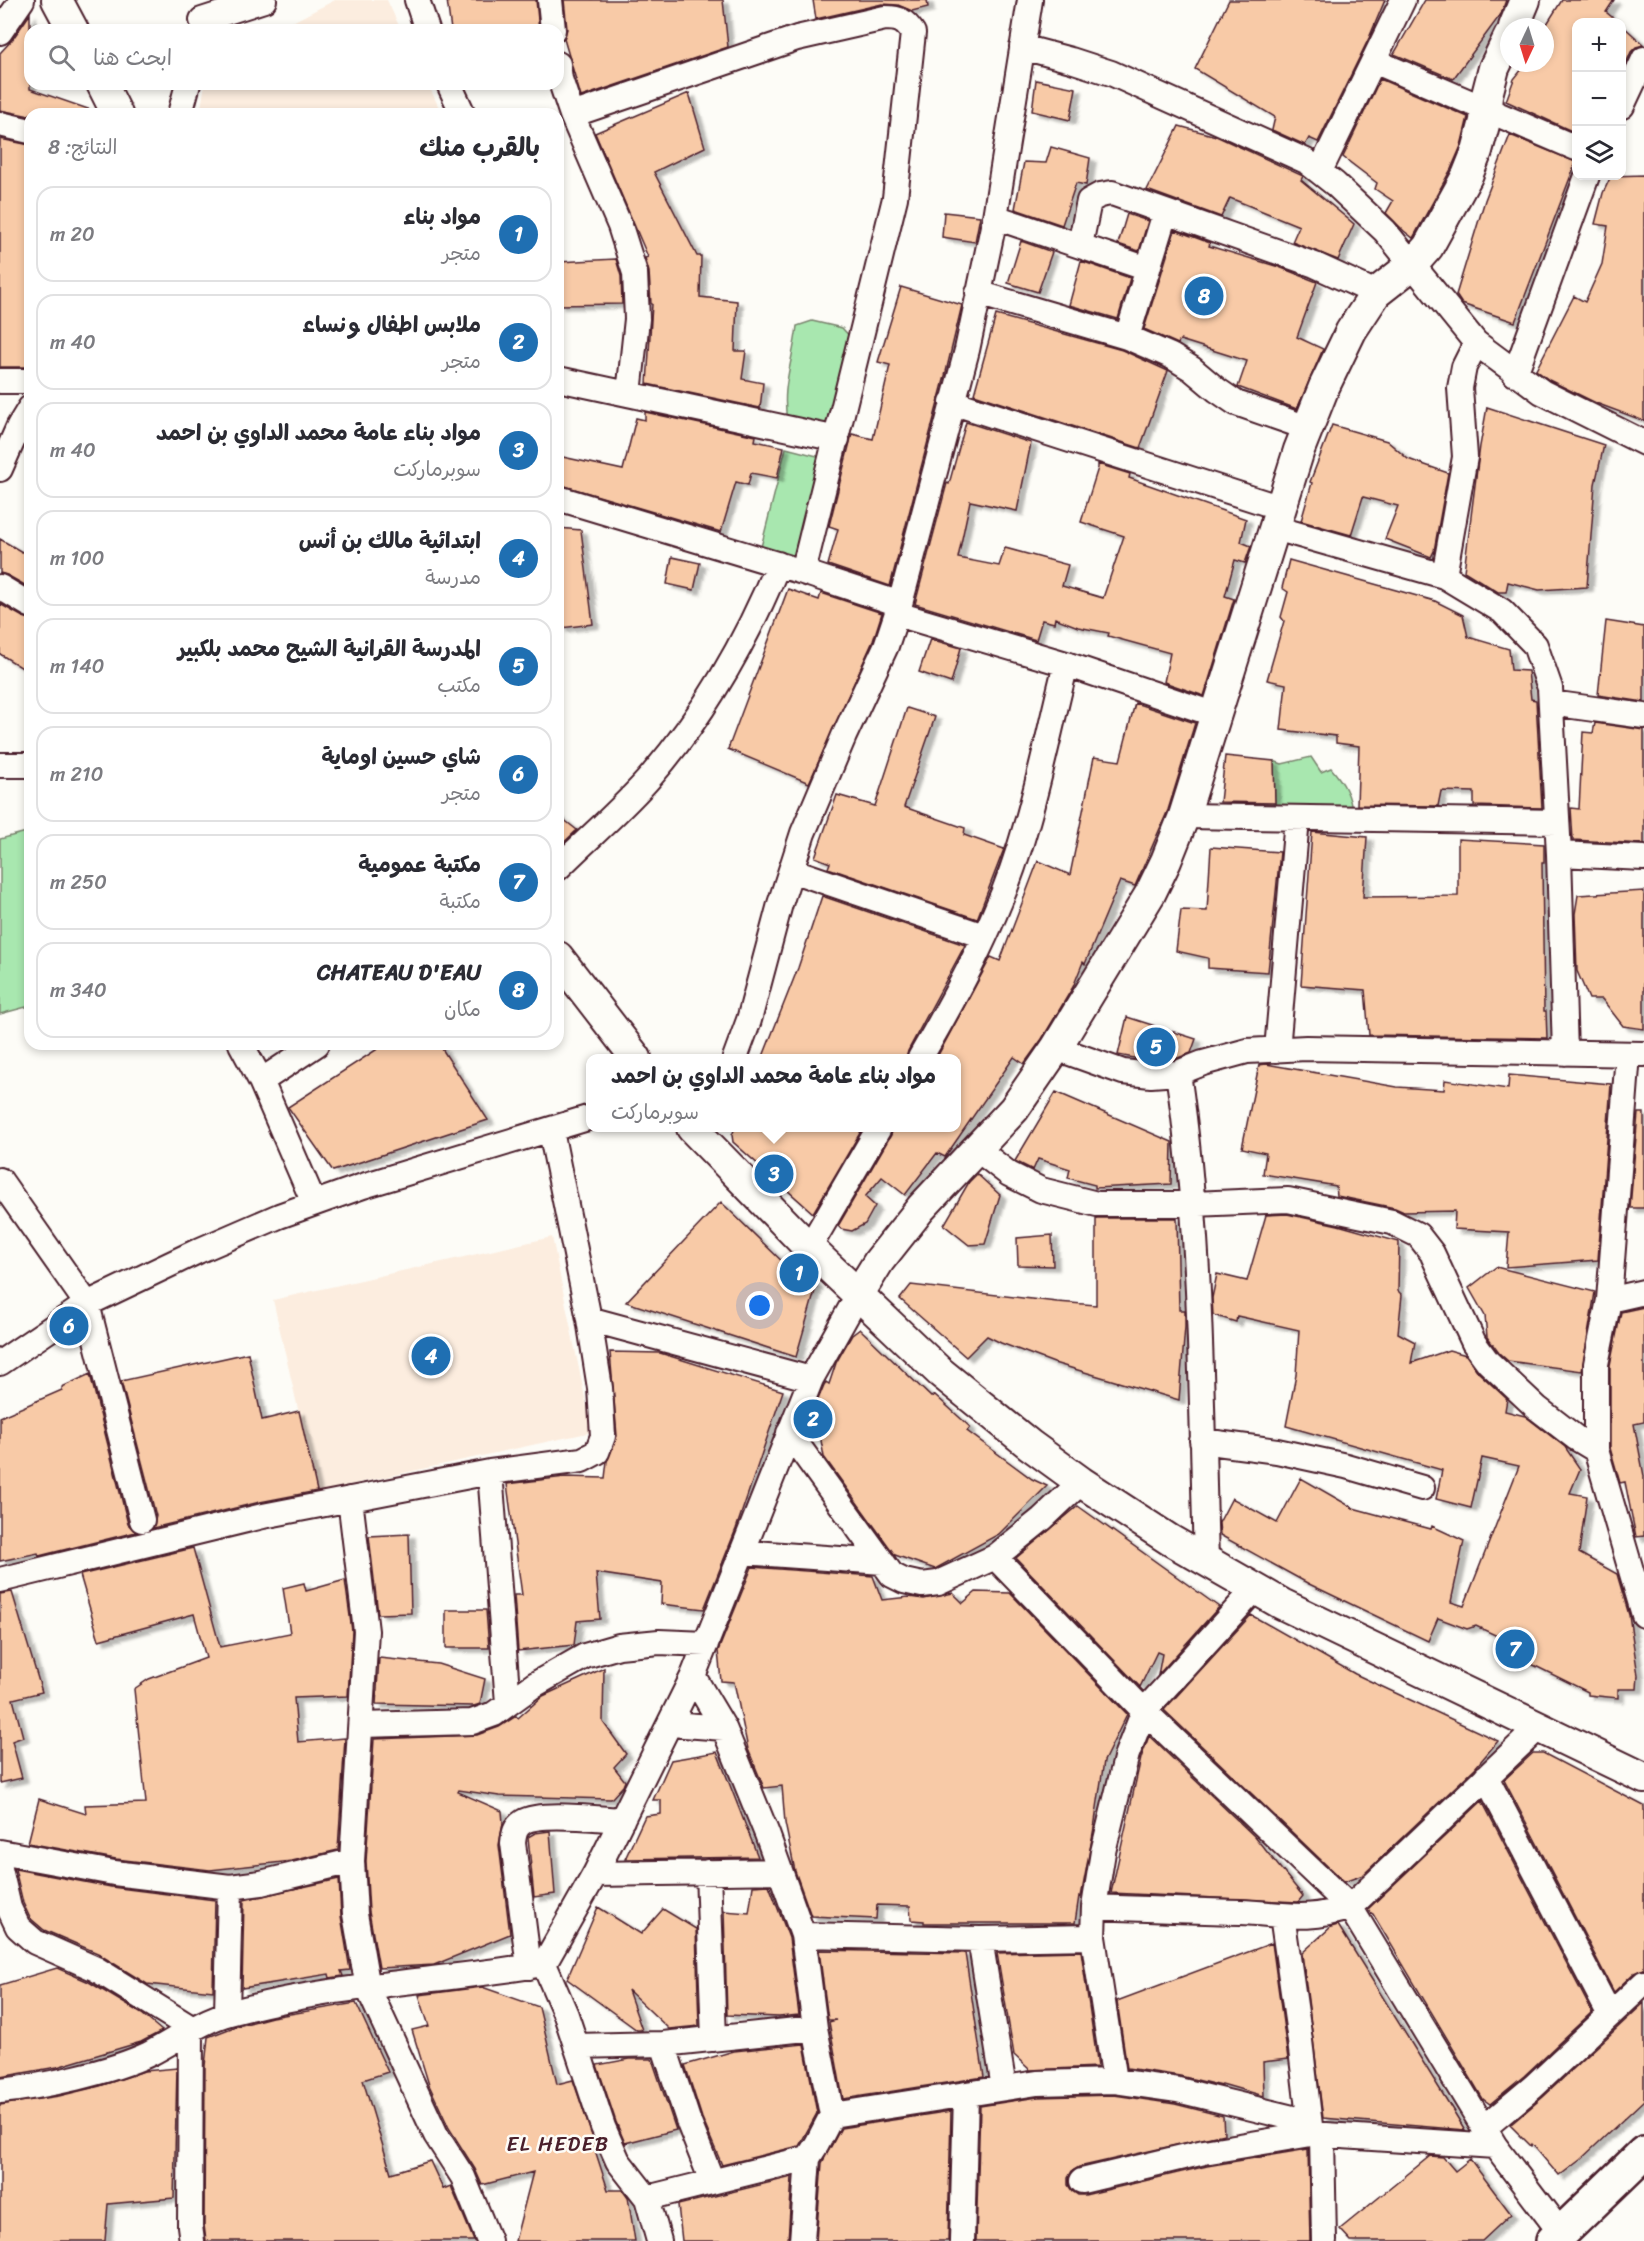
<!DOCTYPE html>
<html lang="ar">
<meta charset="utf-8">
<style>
:root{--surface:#fff;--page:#f7f7f7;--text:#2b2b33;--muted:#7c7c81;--line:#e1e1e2;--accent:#1f6fb2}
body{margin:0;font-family:Sriracha,"Playpen Sans Arabic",sans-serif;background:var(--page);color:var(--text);direction:rtl}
.controls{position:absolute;right:18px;top:18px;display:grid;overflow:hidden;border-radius:12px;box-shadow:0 3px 9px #0003}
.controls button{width:54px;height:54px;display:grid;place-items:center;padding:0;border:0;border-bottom:2px solid var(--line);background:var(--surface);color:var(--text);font:30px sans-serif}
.compass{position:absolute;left:1500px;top:18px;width:54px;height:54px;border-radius:50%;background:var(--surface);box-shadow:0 3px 9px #0003;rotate:184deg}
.you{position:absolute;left:760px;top:1306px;width:21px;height:21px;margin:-15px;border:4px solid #fff;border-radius:50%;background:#1a73e8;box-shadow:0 0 0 9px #1a73e833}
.badge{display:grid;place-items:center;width:39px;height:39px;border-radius:50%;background:var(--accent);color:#fff;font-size:20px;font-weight:700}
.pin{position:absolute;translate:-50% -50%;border:3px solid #fff;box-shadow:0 2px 6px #0006}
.popup{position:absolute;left:586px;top:1054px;width:375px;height:78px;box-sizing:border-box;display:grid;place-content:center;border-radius:12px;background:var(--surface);filter:drop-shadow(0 2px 4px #0005);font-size:20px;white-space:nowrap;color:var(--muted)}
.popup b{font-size:22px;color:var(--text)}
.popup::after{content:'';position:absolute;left:50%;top:100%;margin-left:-12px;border:12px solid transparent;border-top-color:var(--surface)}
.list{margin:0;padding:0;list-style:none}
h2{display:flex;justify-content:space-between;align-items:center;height:78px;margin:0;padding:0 24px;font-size:26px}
h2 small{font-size:20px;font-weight:400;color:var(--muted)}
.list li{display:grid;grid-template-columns:39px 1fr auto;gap:18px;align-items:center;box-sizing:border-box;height:96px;margin:0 12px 12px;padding:0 12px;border:2px solid var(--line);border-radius:18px}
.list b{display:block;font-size:22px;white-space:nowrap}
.list p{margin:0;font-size:20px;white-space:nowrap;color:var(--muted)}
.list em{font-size:20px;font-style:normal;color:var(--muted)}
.icon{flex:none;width:33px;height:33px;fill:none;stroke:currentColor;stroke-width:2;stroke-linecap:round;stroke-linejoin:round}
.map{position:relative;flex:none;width:1644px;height:2241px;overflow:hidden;direction:ltr}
.search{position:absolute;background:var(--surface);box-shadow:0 3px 9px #0003;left:24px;top:24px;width:540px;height:66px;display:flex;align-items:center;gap:15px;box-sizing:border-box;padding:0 21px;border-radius:18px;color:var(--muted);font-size:22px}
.panel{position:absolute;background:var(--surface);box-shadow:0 3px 9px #0003;left:24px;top:108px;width:540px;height:942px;border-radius:18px;direction:rtl}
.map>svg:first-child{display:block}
</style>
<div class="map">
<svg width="1644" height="2241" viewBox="0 0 1644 2241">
<defs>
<filter id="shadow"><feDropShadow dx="6" dy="4" stdDeviation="1.5" flood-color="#0004"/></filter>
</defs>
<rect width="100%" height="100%" fill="#fdfcf7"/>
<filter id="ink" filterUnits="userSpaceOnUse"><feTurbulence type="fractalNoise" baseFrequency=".0167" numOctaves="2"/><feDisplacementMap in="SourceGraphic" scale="12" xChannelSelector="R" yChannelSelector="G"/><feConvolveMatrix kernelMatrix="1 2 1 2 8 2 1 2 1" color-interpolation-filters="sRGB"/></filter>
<g filter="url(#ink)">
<path fill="#fceddf" d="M335,0H387L401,30H277Z
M205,84H428L442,114H200Z
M552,1237L592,1432L317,1492L273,1300Z"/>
<path fill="#a8e7af" stroke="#79836d" stroke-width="1.5" d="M812,321L842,328L853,340L827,433L788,426C780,387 793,363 797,326Z
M786,448L825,458L797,565L759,555Z
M1311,757L1321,772L1331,768C1343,782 1351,795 1352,813L1275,812L1274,761L1282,764Z
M30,831V1006L0,1014V839Z"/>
<path fill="#f8caa7" stroke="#4a1f2b" stroke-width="1.5" filter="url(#shadow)" d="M447,0H536L539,30H451Z
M564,0H723L728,47L581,97L564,39L567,29Z
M813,0H927L928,7L912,11L898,5L882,4L816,19Z
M1229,0H1385L1369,38L1318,142L1309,138L1305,145L1272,130L1275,117L1195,69Z
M1425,0H1506L1501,14L1453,79L1394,54Z
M1562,0H1614L1606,12L1618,22H1576V133L1506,101L1514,79L1527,63H1545V27Z
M30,14V89L94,111V114H30V116L0,110V53L12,40Z
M1622,25L1644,45L1636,47L1631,52L1622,73Z
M1380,79L1468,117L1461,146L1451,169L1413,238L1404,231L1386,213L1393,201L1375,189L1377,183L1343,157Z
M1036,80L1076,88L1070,120L1032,111Z
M689,93L705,147L654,172L697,256H701L700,297L737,301L735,351H746L742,379L763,383L760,408L647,384L652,304H651L649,272L645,258L648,257L595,133Z
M1179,126L1216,136L1303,176L1301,180L1354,224L1338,260L1292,242L1299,226L1230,198L1221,217L1147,190Z
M1510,135L1576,162L1515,322L1462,304L1456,295L1485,200Z
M0,139L30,145V367H0Z
M1051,147L1090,158L1086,185L1076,183L1062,225L1015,209L1024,162L1046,163Z
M1644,175V421L1596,403L1549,380L1536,370L1574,296L1585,302L1602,264L1608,226L1595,224L1603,193L1611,176Z
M944,212L980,216L975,242L942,237Z
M1127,214L1148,221L1139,251L1118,244Z
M1175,230L1210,243L1209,246L1279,267L1317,282L1297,337L1323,349L1297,409L1238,387L1247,361L1180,340L1178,344L1144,329Z
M1021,241L1052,252L1038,292L1008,283Z
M616,259L621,276L622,304L558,305V262Z
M1081,261L1130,278L1118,319L1069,305Z
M901,287L962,305L945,376L890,586L828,565L838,529L829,526L852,434L873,439L890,365L878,362Z
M996,315L1122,350L1168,371L1140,448L974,394Z
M1487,407L1604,445L1595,484L1587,587L1539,590L1508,582L1506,592H1498L1464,571L1480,446Z
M645,412L756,436L755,441L784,447L777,478L751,473L748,485L736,482L721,532L558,484V456L623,470L636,418L645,420Z
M966,422L1031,443L1017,511L970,501L958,558L999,566L1005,548L1068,565L1062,586L1103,598L1124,536L1081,522L1098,468V464L1130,474L1129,478L1246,519L1241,542L1251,546L1245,563L1235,560L1225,596L1234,599L1204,696L1164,682L1170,653L1108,636L1109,633L1078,627L1055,618L1054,623L1042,620L1036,640L915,604L947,483L949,484Z
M1332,425L1387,441L1408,459L1448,473L1434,551L1431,557L1385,539L1398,506L1363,497L1351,535L1301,521L1312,483L1310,482Z
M558,528L581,530L593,624L561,628L558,615Z
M0,539L22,552L30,551V588L7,575L0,573Z
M672,557L700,563L694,590L667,584Z
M1289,560L1435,601L1463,615L1468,637L1509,649L1511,670L1528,671L1531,699L1536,700L1542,808L1474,806V792L1441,791L1438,806L1357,805L1359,746L1336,743V736L1281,730L1286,684L1267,680L1284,621L1281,617L1288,592L1282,588Z
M788,589L819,600L821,593L882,613L873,641L809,783L728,749Z
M0,604L23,617L30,619V673L0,654Z
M1606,621L1644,627V702L1598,695Z
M930,639L961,648L951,683L919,672Z
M1135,703L1195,723L1168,810L1135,886L1120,881L1085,964L1083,962L1073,987L1042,1039L1024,1064L1014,1057L945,1157L937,1153L905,1195L882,1177L865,1197L875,1206L865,1224L852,1231L841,1229L838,1226L891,1135L893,1128H957V1059H936L991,957L1000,961L1038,861L1070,875L1094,757L1120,761Z
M907,708L935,717L904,807L965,828L964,835L1004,849L977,919L828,868L830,863L815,857L837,795L875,806Z
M1595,723L1644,730V844L1573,840L1571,808L1579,809L1583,732L1593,733Z
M1225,756L1274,761L1275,803L1220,802Z
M558,815L577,830L558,848Z
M1312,832L1367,837L1363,897L1458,896V839L1544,844V863H1542L1544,1011H1546L1547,1038L1369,1035L1365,990L1301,985Z
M1211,847L1280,852L1268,972L1208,968V958L1176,951L1181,910L1207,911Z
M1644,891V1029L1623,1026L1602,999H1589L1577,971L1575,914L1578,895Z
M822,896L965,945L908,1051L906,1059H762L798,968Z
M1127,1017L1196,1039L1191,1053L1175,1059L1151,1061L1118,1055Z
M385,1044H439L488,1120L333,1171L288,1107Z
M1266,1064L1397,1087L1444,1090L1445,1080L1508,1089L1509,1075L1611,1084L1598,1260L1506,1267L1509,1232L1454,1229L1455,1211L1404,1212L1395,1208L1337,1196L1336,1186L1263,1174L1266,1153L1242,1148L1259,1065Z
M1056,1092L1172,1142L1171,1184L1095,1188V1185L1068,1178L1070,1169L1038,1159L1033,1170L1015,1161Z
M1638,1113H1644V1208H1630Z
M735,1128H863L813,1213L733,1142L732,1135Z
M977,1174L1000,1195L985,1244L969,1245L944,1225L969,1182Z
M721,1202L792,1271L817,1284L796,1357L626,1302Z
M1287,1214L1338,1225L1399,1242L1398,1291L1402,1295L1398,1333L1415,1342L1411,1363L1449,1350L1466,1355L1478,1372L1507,1399L1505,1411L1525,1416L1565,1447L1580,1469L1570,1493L1587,1496L1579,1553L1617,1574L1629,1615L1638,1675L1637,1689H1618V1698L1588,1695V1692L1509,1653L1506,1640L1476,1626L1467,1629L1438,1618L1428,1641L1309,1584L1220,1535L1219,1523L1232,1498L1277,1523L1301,1478L1353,1508L1431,1529L1432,1526L1464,1541L1451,1602L1464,1606L1519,1466L1482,1458L1471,1508L1436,1499L1442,1470L1286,1426L1296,1375L1299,1330L1237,1316L1236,1322L1213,1315L1212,1298L1217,1274L1247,1281L1266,1215Z
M1096,1218H1177L1179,1310H1185V1327L1179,1400L1054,1363L1001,1343L987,1336L966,1357L900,1299L911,1285L1057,1302L1096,1305Z
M1052,1235L1053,1266L1018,1265L1017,1238Z
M1496,1267L1595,1292L1582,1371L1508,1361L1499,1353L1487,1337L1485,1316L1469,1288Z
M1644,1307V1422L1634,1424L1644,1476V1536L1636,1537L1625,1482L1620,1483L1610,1448V1365L1621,1312Z
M860,1329L931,1397L935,1395L970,1427L967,1431L1032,1479L1047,1486L999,1534L935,1569L895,1555L824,1457L820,1435L806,1429L824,1385L826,1382L829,1384L836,1363L852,1335Z
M610,1352L660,1353L783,1391L736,1529L704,1609L661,1604L662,1583L596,1573L600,1619L577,1621L574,1645L518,1651L514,1595H522L507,1484L565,1477L605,1478L607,1461L617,1436Z
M248,1353L262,1420L299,1411L317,1491L260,1502L153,1528L156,1516L121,1381Z
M90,1374L128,1524L136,1532L39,1556L38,1553L0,1561V1417L62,1390V1387Z
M1078,1506L1219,1607L1158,1675L1162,1654L1157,1652L1140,1687L1016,1558Z
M409,1534L411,1613L378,1614L369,1536Z
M193,1548L220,1647L290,1633L283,1588L304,1583L306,1591L345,1580L352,1631L348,1696L294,1698L298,1742L345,1738L338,1850L292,1861L210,1870L116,1859L28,1843L39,1799L86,1814L85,1805L146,1803L134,1689L149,1679L206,1658L194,1614L99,1640L80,1575Z
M752,1567L873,1576L882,1600L909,1597L924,1599L953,1593L963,1603L976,1592L1010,1593L1127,1714L1104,1761L1094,1828L1081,1897L1079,1896L1075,1923H924V1921L911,1920L910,1906L877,1905L876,1919L811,1916L795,1871L785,1823L782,1786L764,1788L748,1749L734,1682L721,1681L718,1651Z
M12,1592L42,1692L13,1699L23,1737L12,1741L22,1778L0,1783V1594Z
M446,1610H486L489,1648H446Z
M1251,1615L1355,1674L1498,1741L1475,1768L1363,1875L1344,1882L1164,1710Z
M379,1658L438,1664L485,1679L480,1704L474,1706L376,1704Z
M604,1668L603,1722L626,1754L614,1767L625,1781L623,1786L611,1799L499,1796L459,1790L458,1792L502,1811L503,1823L499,1845L510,1934L434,1965L379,1968L369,1912L366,1861L374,1739L477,1735L499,1727L516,1716L518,1718L543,1696Z
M1149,1736L1254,1836L1303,1896L1298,1902L1111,1893L1141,1758Z
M717,1752L758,1857L625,1859L645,1816L661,1814V1800H653L671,1760Z
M1533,1753H1543L1644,1806V1969L1634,1973L1614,1992L1504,1780Z
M1482,1801L1592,2012L1524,2076L1490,2104L1483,2099L1373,1914L1371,1913L1368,1909Z
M550,1831L555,1894L534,1897L528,1837L535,1833Z
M15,1869L111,1887L215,1900L213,1991L147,1984L100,1955H102L44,1930L30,1918L23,1903Z
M339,1879L341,1916L350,1970L341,1971L343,1976L330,1978L329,1974L242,1988L244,1900Z
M769,1885L789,1938L799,2015L779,2017L727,2015L724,1911L749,1913L753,1886Z
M598,1907L641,1934L663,1909L696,1929L699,2026L669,2029L628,1990L642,2030H637L567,1979Z
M1338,1925L1454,2112L1465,2130L1323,2118L1302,1953L1331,1927Z
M1272,1943L1288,2059L1263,2062L1264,2096L1222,2084V2086L1180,2076L1127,2068L1117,2001Z
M819,1950L965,1953L984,2077L843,2099L829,2022L836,2020H828Z
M1081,1951L1098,2067L1030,2070L1014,2055L997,1953Z
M57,1968L89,1982L142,2014L162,2031L141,2042L57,2067L0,2077V1985Z
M482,1987L539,2007L557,2084L573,2080L597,2150H595L608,2190H623L628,2197L635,2241H515L533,2172L482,2185L475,2169L449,2128L429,2085L412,2030L429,2026L419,1995Z
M356,2003L388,2072L363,2080L391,2173L430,2161L443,2189L451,2186L474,2241H206L204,2225L205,2066L208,2037L234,2027L272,2017Z
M1644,2003V2100L1580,2160L1559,2176L1532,2144L1531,2146L1510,2125L1543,2097Z
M804,2044L817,2113L799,2146L722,2165L702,2118L685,2065L734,2051Z
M630,2059H652L676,2130L625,2143L616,2122L597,2065Z
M177,2068L174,2198L108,2204L105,2241H0V2105L59,2096L100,2086L144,2071Z
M1114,2095L1175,2104L1223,2116L1224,2134L1079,2167L1072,2171L1068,2178V2185L1072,2191L1078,2195H1085L1207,2166L1308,2149L1310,2241H976L980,2106L1038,2097Z
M951,2111L948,2241H816L822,2163L841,2128Z
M1430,2156L1443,2157L1455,2171L1470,2159L1511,2214L1482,2241H1351L1340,2229Z
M792,2177L788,2241H682L678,2205Z"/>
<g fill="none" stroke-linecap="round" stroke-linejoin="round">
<defs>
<path id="minor" d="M417,0L427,30
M550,0L553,30
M202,20L264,0
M0,32L22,0
M1022,47L1071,60L1111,73L1306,161L1335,184L1385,231L1476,343L1542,392L1644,443
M1374,61L1576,148
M558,64L560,79L572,115L797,38L885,18C900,18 905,21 913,33L895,198L803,572
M449,84L463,114
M1622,106L1644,59
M180,114L188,84
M572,115L620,226L635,273L637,319L629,394
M0,124L30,131
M1320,171L1403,0
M995,217L1148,269
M1080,245L1089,201L1100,195L1112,193L1315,265L1376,293
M978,293L1127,337L1171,356L1192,369L1217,390L1236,403L1308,428
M1127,337L1165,213
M1515,374L1587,176
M558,379L837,439
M0,381H30
M952,402L1281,508
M0,469L19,426L30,408
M558,498L803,572L900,604
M1275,528L1444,576L1502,611L1535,645L1550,688L1559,854L1565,1053
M1444,576L1465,457L1460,388L1464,367L1476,343
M0,587L30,605
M897,614L1066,664L1216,715
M1551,703L1644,716
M0,765H30
M1184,816L1557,822
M1559,854L1644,858
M558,868C589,837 624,808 652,775C705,713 747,640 778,564
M791,870L984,936
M241,1044L261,1081
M1056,1048L1123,1072L1151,1075L1178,1073L1203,1063L1247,1051L1306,1048L1644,1054
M1277,1050L1297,819
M735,1058L749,1020L780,904L803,833L844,736L886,646L900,604L967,350L995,217L1030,0
M920,1058C947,1012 974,963 995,913C1030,834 1045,747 1066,664
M1178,1073C1202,1234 1201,1398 1206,1560
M977,1149L1009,1174L1041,1190L1097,1204H1193L1288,1200L1392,1222L1418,1235L1432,1253L1474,1343L1488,1362L1537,1408L1576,1438L1596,1450L1644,1615
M0,1180L87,1304L142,1520
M314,1203L261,1081L317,1044
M809,1248L879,1128
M1609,1300L1644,1292
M589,1319L811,1379
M0,1363L87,1304L198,1251L279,1216L363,1186L591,1117
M789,1433L892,1575L904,1581L922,1585L938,1583L995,1557L1042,1519L1081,1482
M1202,1441L1277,1451L1346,1466L1422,1488
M1596,1450V1364L1609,1300L1628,1054
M490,1472L508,1703
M350,1499L366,1631L352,1861L355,1914L368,1988L436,2135L463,2177L489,2241
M742,1552L883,1562
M995,1557L1144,1711L1350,1907L1495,2146L1561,2233
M0,1580L263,1516L490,1472L582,1460L597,1452L603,1436L600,1388L589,1319L551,1131
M671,1724L724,1728
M361,1725L472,1722L494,1714L534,1685L585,1656L619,1646L659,1642L706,1644
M1486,1777L1610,2015
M0,1852L114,1873L230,1887L261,1883L352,1861
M0,1869L9,1908L18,1927L35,1942L96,1969L191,2028L190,2226L192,2241
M708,1872L714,2039
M595,1874L780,1871
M1094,1907C1143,1909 1192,1911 1241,1912C1283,1914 1308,1922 1350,1907L1540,1726
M1282,1915L1300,2041L1311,2134
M803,1935L980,1939L1093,1937
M980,1939L1004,2088
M544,1964L566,2015L603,2127L618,2161L647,2198L659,2241
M529,1967L513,1843C514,1834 515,1827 523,1822C540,1811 600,1819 622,1820
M227,2013L230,1887
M663,2044L689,2123L712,2181
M576,2046L663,2044L815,2028
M1115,2081L1093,1937L1094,1907L1103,1852L1127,1754L1144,1711L1255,1589
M0,2091C42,2087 111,2072 149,2054C177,2040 200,2021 230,2013C332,1984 440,1982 544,1964L595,1874L693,1676L811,1379L858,1295
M832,2115L1037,2083L1115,2081L1178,2090L1309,2122
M1484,2128L1533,2087L1644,1983
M1322,2136L1324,2241
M1082,2181L1204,2152L1311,2134L1495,2146
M647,2198L808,2158L817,2144L832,2115L815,2028L803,1935L767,1834L724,1728L693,1676
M802,2241L808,2158
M962,2241L966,2094"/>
<path id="tertiary" d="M57,0L73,30
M1514,27L1525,0
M102,84L117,114
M558,957L636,1058
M692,1128L809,1248L940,1372L1030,1445L1081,1482L1170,1540L1282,1604L1644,1778
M858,1295L879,1261L921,1208L1014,1109L1056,1048L1150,894L1166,861L1184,816L1299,450L1324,387L1351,331L1376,293L1413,264L1428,247L1467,176L1477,151L1485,121L1487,95L1494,68L1509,37"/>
<path id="secondary" d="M1553,2241L1644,2153"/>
</defs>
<use href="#minor" stroke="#4a1f2b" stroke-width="28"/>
<use href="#tertiary" stroke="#4a1f2b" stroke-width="34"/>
<use href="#secondary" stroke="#4a1f2b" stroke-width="38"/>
<use href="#minor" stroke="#fdfcf7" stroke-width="24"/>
<use href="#tertiary" stroke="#fdfcf7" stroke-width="30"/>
<use href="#secondary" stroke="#fdfcf7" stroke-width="33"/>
</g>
</g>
<g text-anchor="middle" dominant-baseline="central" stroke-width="5" stroke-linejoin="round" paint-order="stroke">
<g font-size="21" letter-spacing="1.5" fill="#4a1f2b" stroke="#fdfcf7">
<text x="558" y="2144">EL HEDEB</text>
</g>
</g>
</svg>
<div class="controls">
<button>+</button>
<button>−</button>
<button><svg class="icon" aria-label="layers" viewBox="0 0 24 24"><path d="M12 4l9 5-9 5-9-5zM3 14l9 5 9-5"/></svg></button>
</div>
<svg class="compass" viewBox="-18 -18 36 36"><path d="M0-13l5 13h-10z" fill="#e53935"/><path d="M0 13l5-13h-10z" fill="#7c7c81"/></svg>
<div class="you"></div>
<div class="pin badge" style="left:799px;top:1273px">1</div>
<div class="pin badge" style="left:813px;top:1419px">2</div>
<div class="pin badge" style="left:774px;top:1174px">3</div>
<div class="popup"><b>مواد بناء عامة محمد الداوي بن احمد</b>سوبرماركت</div>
<div class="pin badge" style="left:431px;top:1356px">4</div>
<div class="pin badge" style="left:1156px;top:1047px">5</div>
<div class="pin badge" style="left:69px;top:1326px">6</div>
<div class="pin badge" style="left:1515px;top:1649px">7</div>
<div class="pin badge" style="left:1204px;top:296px">8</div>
<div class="search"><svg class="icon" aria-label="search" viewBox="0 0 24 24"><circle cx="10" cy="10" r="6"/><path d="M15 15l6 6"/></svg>ابحث هنا</div>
<section class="panel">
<h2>بالقرب منك<small>النتائج: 8</small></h2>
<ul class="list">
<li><span class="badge">1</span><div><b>مواد بناء</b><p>متجر</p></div><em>20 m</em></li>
<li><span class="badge">2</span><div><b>ملابس اطفال ونساء</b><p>متجر</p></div><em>40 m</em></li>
<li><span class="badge">3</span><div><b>مواد بناء عامة محمد الداوي بن احمد</b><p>سوبرماركت</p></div><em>40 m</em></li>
<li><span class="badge">4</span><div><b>ابتدائية مالك بن أنس</b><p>مدرسة</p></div><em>100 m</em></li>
<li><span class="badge">5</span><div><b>المدرسة القرانية الشيح محمد بلكبير</b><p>مكتب</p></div><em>140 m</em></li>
<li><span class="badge">6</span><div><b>شاي حسين اوماية</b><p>متجر</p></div><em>210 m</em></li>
<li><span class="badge">7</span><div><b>مكتبة عمومية</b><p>مكتبة</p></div><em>250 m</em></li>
<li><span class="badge">8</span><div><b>CHATEAU D'EAU</b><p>مكان</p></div><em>340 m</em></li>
</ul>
</section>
</div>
